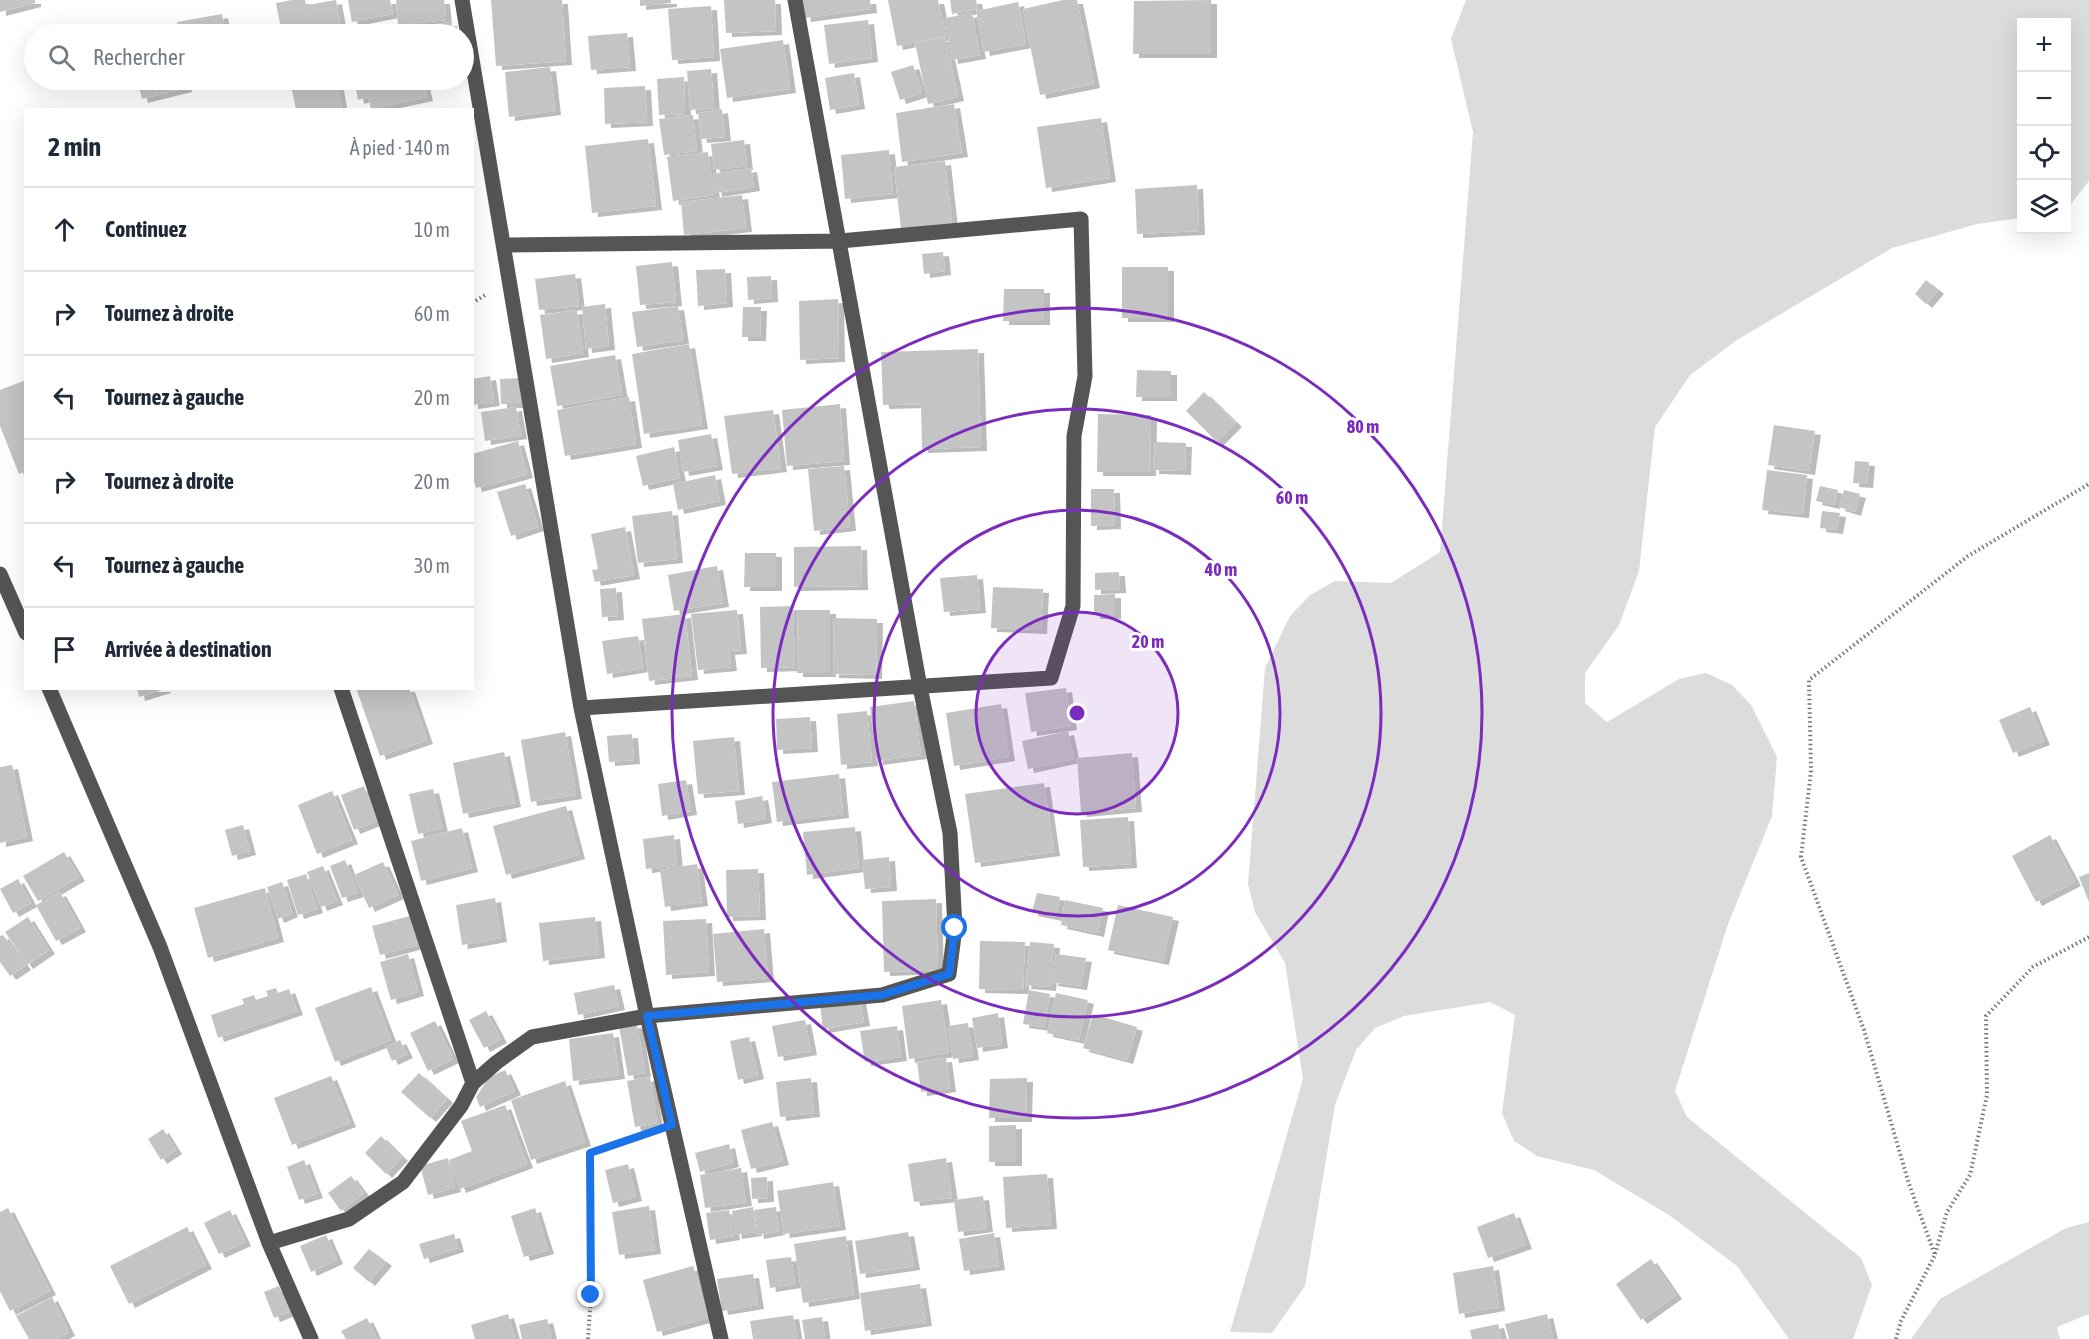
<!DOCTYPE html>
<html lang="fr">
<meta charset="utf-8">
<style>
:root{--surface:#fff;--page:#f2f2f3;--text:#1f2937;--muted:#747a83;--line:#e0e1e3}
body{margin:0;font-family:"Asap Condensed",sans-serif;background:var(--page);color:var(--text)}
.controls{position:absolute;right:18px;top:18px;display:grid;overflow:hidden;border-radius:0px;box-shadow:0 6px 24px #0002}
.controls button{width:54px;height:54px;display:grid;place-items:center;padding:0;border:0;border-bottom:2px solid var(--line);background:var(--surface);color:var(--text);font:30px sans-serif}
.stop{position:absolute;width:18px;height:18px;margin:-14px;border:4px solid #1a73e8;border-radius:50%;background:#fff}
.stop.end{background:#1a73e8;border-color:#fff;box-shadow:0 2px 6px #0008}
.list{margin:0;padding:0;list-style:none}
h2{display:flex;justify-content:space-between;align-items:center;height:78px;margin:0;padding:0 24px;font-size:26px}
h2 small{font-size:20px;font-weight:400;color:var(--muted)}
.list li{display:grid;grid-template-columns:39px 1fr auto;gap:18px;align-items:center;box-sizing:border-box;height:84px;padding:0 24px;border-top:2px solid var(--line)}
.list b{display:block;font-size:22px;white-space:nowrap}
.list em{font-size:20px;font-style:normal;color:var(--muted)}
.icon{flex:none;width:33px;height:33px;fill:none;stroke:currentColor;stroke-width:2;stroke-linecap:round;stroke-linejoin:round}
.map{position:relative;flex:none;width:2089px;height:1339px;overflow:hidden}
.search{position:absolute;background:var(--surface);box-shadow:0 6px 24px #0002;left:24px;top:24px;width:450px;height:66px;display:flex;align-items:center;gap:15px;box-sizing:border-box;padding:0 21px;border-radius:33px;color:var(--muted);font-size:22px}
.panel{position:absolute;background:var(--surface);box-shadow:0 6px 24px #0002;left:24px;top:108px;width:450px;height:582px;border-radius:0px}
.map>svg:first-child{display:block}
</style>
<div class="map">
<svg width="2089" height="1339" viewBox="0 0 2089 1339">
<defs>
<filter id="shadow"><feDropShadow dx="6" dy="4" stdDeviation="0" flood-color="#0004"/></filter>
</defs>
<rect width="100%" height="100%" fill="#fff"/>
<path fill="#dcdcdc" d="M1466,0H2089V181L2067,209L2066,22H2022L2021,218L1977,224L1892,248L1737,340L1690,375L1655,427L1639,571L1619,625L1585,673V703L1607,722L1679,679L1706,673L1732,685L1751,705L1777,757L1772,816L1728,924L1675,1091L1687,1117L1861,1258L1872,1285L1853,1339H1789L1737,1266L1669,1215L1594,1170L1537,1156L1514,1141L1502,1113L1515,1015L1490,1002L1404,1016L1375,1028L1356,1050L1335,1105L1305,1286L1272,1333L1230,1332L1303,1079L1285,963L1255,912L1248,884L1265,668L1290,616L1310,595L1335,581L1391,583L1440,552L1473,132L1451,39Z
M2089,1222V1314L2057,1327L2060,1339H1911L1940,1299L2066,1228Z"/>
<path fill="#c4c4c4" filter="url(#shadow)" d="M0,0H35V3L0,12Z
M292,0H305L311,34H282L276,3Z
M336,0L342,34H313L308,5Z
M348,0H390L393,14L352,22Z
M396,0H444L446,20L398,25Z
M491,0H562L566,61L496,66Z
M640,0H671V3L640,6Z
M724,0H775L776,31L726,33Z
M802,0H870L871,9L805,18Z
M888,0H938L946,36L897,46Z
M950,0H976L978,9L952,14Z
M1063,0H1077L1094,84L1040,95L1023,9Z
M1211,0V54H1133L1134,1Z
M1018,2L1026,44L984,52L976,11Z
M711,6L714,57L672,60L668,9Z
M972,13L980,55L952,60L945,18Z
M222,14L226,34H179L177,22Z
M868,20L872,58L829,64L824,25Z
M451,22L453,34H426L424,26Z
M627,33L630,67L591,70L588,36Z
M945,37L958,97L928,104L915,43Z
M783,40L790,89L727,98L720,49Z
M913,65L922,93L900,100L891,72Z
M550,67L555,111L509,117L505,72Z
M711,69L714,108L690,110L687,71Z
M854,73L859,105L830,110L825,78Z
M684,77L685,114L659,115L657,79Z
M137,80H184L186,88L142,99Z
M290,80H337L342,110H296Z
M366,80H423L427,97L371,109L368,97L358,100L355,84L366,82Z
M645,86L647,122L605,124L604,88Z
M954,104L962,153L902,162L896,113Z
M722,109L725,137L701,139L698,113Z
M693,115L697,151L664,155L659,119Z
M1101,118L1110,178L1046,188L1037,127Z
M648,139L656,206L592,213L585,146Z
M744,140L747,166L714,170L711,144Z
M889,150L893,194L845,199L841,155Z
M708,152L714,195L673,201L667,157Z
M945,161L952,223L901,229L894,167Z
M751,168L754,187L716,193L713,174Z
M1197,185L1199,231L1137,234L1135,189Z
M742,195L746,228L684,235L681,202Z
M943,252L945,271L924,274L922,254Z
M672,262L676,302L640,305L636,266Z
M1122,267H1168V318H1122Z
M725,269L727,303L698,306L696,270Z
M575,274L579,306L539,310L535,279Z
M771,276L772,298L748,300L747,277Z
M1926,280L1938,290L1926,304L1915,294Z
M1004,289H1044V321H1003Z
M838,299L839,358L800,360L799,301Z
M605,304L609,346L586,349L582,307Z
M678,306L683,340L637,347L632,312Z
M743,307H761L760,337H742Z
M577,310L583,353L546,359L540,315Z
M689,344L702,425L644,434L632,354Z
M978,349L981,447L922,449L921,404L883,405L881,352Z
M615,355L622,395L557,406L550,366Z
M1137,370L1171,371V397H1136Z
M490,376L494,402L472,405V379Z
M520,378L521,404H501L500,379Z
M26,380V471L19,474L0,426V390Z
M1204,392L1236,423L1217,442L1186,411Z
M629,397L636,444L565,456L557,410Z
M840,404L844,461L787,466L782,410Z
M516,407L521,435L485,441L481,412Z
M773,410L781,468L732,474L724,416Z
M1098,414L1151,415L1150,472H1097Z
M1774,425L1815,431L1809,471L1768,465Z
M711,434L717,466L683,472L678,440Z
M518,441L527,474L476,488L472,474V454Z
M1155,442L1186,443L1185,471L1153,470Z
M674,447L680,478L643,486L636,456Z
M1855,461L1869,462L1867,484L1853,483Z
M844,466L850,527L814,531L808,469Z
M1767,470L1807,475L1803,514L1762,510Z
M715,475L720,501L678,510L673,484Z
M525,484L538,527L511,536L497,492Z
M1820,486L1838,490L1834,505L1816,501Z
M1091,489H1114L1115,525L1091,526Z
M1844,490L1860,494L1855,512L1839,507Z
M672,511L677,559L638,563L632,516Z
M1822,511L1840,513L1837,530L1820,528Z
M625,527L634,575L595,582L592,570L598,569L591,534Z
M861,546L862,586L794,587V547Z
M745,553H776V587H744Z
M717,566L723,603L674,611L668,575Z
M1119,572L1120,589L1095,590V573Z
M977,575L980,609L944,612L940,578Z
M993,587L1043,589L1041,630L991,628Z
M616,588L618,616L602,617L600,589Z
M1115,594V615H1094V595Z
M793,606L795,667L761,668L760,607Z
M737,610L741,650L729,651L731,667L698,670L691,614Z
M798,610H830V673H797Z
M685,614L692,676L649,681L642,619Z
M834,618L877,619L876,675L833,674Z
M638,636L643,668L607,674L602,641Z
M137,688H165V689L139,697Z
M356,688H409L427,740L380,756Z
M1066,688L1071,726L1031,732L1025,693Z
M914,701L921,755L877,761L870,707Z
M1001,704L1009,757L954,766L946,713Z
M2030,707L2044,741L2013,753L1999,720Z
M867,711L872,762L841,765L837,714Z
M810,717L812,748L777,750L776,719Z
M1068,731L1074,759L1028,769L1022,741Z
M565,732L576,795L531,802L521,740Z
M632,734L634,760L609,762L607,736Z
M734,737L739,791L698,794L693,741Z
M504,752L515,803L463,814L453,763Z
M1132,753L1136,808L1081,813L1077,758Z
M12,765L27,837L0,843V767Z
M839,774L843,814L777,822L772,782Z
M686,780L691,811L662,816L658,784Z
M1044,783L1054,852L975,863L965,794Z
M364,786L377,821L354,830L341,795Z
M433,789L442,828L418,834L409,794Z
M332,791L352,840L317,854L298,805Z
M762,796L766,819L738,824L735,801Z
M566,806L579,855L506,875L493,826Z
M1128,817L1131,864L1083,867L1080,820Z
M243,825L250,851L232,856L225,830Z
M855,827L859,868L807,875L803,832Z
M462,828L472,868L421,881L411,841Z
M674,835L677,865L646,869L643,839Z
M2050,835L2075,882L2036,902L2012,856Z
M64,852L79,877L38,901L23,876Z
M889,857L891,887L865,889L862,860Z
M345,860L358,893L342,898L330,866Z
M383,862L398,895L369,908L354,875Z
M697,864L702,902L665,907L660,870Z
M323,866L337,901L321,907L307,872Z
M758,869L760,916L727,917L726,870Z
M2089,873V902L2079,877Z
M306,874L317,909L298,915L287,880Z
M18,879L31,903L13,913L0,889Z
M282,882L292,913L278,919L267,887Z
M265,888L278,938L208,958L194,908Z
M60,892L80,928L56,941L36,905Z
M1037,893L1060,897L1056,917L1032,912Z
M495,898L501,938L462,945L456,905Z
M936,899L938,970L884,972L882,901Z
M1065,900L1103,908L1098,933L1061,925Z
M1118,905L1173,917L1163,961L1108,950Z
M410,916L417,945L380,955L372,926Z
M28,917L49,950L27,965L5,932Z
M595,917L599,954L543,961L539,923Z
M706,919L709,972L666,975L663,921Z
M764,929L768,978L717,982L713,934Z
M3,935L25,966L10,976L0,962V936Z
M980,941L1025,942L1023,990L979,989Z
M1030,942L1054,944L1050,987L1025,985Z
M408,954L418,992L391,1000L380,962Z
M1056,954L1086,958L1081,986L1052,982Z
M614,985L619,1006L578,1015L574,993Z
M371,987L391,1040L335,1062L315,1008Z
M276,988L278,993L289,989L297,1011L218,1038L211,1015L244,1004L242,999L254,995L256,1000L268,996L266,991Z
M1029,990L1050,994L1044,1027L1023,1024Z
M1056,993L1088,1000L1079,1040L1047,1033Z
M860,999L864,1022L823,1029L820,1005Z
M941,1000L949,1053L909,1059L902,1006Z
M486,1011L501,1039L484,1048L469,1020Z
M998,1013L1002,1044L977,1048L972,1018Z
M1093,1014L1137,1027L1127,1060L1083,1048Z
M805,1020L811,1051L778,1057L772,1026Z
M435,1021L453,1059L428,1071L410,1033Z
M968,1023L973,1056L953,1059L948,1026Z
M637,1024L645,1073L628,1076L619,1026Z
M897,1026L901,1057L865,1062L860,1031Z
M613,1033L619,1075L573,1081L569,1039Z
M749,1037L758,1075L738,1080L730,1041Z
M400,1040L407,1054L392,1061L386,1047Z
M946,1058L950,1088L921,1092L917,1062Z
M505,1070L515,1091L480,1107L476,1097L489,1077Z
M419,1073L447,1099L430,1118L401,1092Z
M331,1076L350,1123L292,1145L274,1098Z
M650,1077L657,1123L635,1127L627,1081Z
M811,1078L814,1113L780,1117L776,1082Z
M1027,1078L1026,1118H989L990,1079Z
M565,1081L585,1142L531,1160L511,1100Z
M505,1105L527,1164L460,1189L449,1160L472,1151L461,1121Z
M772,1122L783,1161L751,1169L741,1130Z
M1016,1125V1162H989V1126Z
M163,1129L176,1150L161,1160L148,1139Z
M381,1136L402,1157L386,1174L365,1153Z
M729,1144L733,1163L700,1172L695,1153Z
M448,1158L455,1188L428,1195L420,1166Z
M946,1158L952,1198L914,1202L908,1164Z
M304,1160L317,1194L299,1200L287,1167Z
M628,1164L636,1197L613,1203L605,1170Z
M741,1168L746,1202L705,1208L700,1175Z
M1047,1174L1051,1225L1006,1228L1003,1177Z
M351,1176L364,1193L341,1211L328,1193Z
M767,1177L768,1198L752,1199L751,1178Z
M833,1182L840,1226L784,1234L777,1191Z
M983,1196L987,1228L958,1232L954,1200Z
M649,1206L655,1250L619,1255L612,1212Z
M753,1207L756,1232L736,1235L732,1211Z
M776,1207L779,1231L758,1235L754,1210Z
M8,1208L50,1291L10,1311L0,1291V1212Z
M535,1208L548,1250L524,1257L511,1216Z
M230,1210L245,1242L219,1254L204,1223Z
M729,1210L734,1236L710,1240L706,1213Z
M1514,1213L1526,1245L1488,1258L1477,1227Z
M187,1227L206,1265L129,1304L110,1266Z
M908,1232L914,1266L860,1274L855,1241Z
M994,1233L999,1266L964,1271L959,1239Z
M454,1234L458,1248L424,1259L419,1244Z
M326,1235L337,1260L311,1272L300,1246Z
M846,1236L854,1295L803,1303L794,1244Z
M369,1249L386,1262L369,1282L353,1268Z
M791,1257L795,1284L770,1288L766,1260Z
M1651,1259L1676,1295L1641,1320L1616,1284Z
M693,1266L708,1318L657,1332L643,1280Z
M1493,1266L1499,1307L1459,1314L1453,1273Z
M753,1274L758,1305L722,1311L717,1279Z
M920,1284L926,1322L865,1331L860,1293Z
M279,1286L289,1312L274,1318L264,1292Z
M52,1297L69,1332L56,1339H29L16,1316Z
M508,1314L515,1339H475L471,1325Z
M1547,1314L1553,1339H1509L1505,1324Z
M793,1315L797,1339H753L750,1321Z
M822,1317L825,1339H805L802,1320Z
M367,1318L377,1339H346L341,1331Z
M547,1319L552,1339H522L519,1325Z
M1498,1324L1502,1339H1472L1470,1330Z"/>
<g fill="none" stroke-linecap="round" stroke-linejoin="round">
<path stroke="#777" stroke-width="4" stroke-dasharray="1.5 3" stroke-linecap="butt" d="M472,303L487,294
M1935,1254L1947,1212L1970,1175L1987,1095L1986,1016L2033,967L2089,937
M588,1339L591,1295L590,1153L649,1133
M1896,1339L1901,1321L1935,1255L1909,1184L1864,1030L1801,857L1811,771L1809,680L1968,556L2089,484"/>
<path stroke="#555" stroke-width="15" d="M462,0L581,708L647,1016L721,1339
M504,245L840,241L1081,219L1085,376L1074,436L1073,606L1051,678L581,708
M0,574L26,633
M49,688L160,947L269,1243L311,1339
M341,688L473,1083
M269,1243L349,1219L403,1182L461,1106L473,1083L497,1062L532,1037L647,1016L882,995L949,974L955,928L950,833L920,687L795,0"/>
</g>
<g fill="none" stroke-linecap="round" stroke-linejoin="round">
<path stroke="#1a73e8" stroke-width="8" d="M591,1295L590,1153L672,1125L647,1016L882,995L949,974L955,928"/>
</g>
<circle cx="1077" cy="713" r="101" fill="#7b2cbf" fill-opacity=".12"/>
<g fill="none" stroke="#7b2cbf" stroke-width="3">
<circle cx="1077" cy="713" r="101"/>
<circle cx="1077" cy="713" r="203"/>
<circle cx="1077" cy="713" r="304"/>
<circle cx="1077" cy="713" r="405"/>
</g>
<circle cx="1077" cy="713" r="9" fill="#7b2cbf" stroke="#fff" stroke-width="3"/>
<g font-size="18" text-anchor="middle" font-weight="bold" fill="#7b2cbf" stroke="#fff" stroke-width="6" stroke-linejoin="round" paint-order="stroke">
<text x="1363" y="433">80 m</text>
<text x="1292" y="504">60 m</text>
<text x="1221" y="576">40 m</text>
<text x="1148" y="648">20 m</text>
</g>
</svg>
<div class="controls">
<button>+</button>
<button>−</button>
<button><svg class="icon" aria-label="locate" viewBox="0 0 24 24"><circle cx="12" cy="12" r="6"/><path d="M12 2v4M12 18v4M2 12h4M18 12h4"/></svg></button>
<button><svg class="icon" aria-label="layers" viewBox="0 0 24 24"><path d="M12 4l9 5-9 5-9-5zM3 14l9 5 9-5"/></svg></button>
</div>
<div class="stop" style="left:955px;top:928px"></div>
<div class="stop end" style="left:591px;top:1295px"></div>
<div class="search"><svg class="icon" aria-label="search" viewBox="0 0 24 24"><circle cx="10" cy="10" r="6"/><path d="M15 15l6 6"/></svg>Rechercher</div>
<section class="panel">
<h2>2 min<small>À pied · 140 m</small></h2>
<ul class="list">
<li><svg class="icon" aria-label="ahead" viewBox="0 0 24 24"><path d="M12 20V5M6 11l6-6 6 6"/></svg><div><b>Continuez</b></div><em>10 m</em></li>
<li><svg class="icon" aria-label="right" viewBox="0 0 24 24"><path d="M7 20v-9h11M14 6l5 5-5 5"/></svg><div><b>Tournez à droite</b></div><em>60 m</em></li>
<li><svg class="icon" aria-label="left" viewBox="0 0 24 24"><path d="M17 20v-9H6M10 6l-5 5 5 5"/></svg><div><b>Tournez à gauche</b></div><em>20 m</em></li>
<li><svg class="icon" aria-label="right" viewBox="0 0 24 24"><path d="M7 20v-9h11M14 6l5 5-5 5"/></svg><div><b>Tournez à droite</b></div><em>20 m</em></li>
<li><svg class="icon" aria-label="left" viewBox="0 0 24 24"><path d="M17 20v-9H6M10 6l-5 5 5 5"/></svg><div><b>Tournez à gauche</b></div><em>30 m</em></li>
<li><svg class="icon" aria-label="arrive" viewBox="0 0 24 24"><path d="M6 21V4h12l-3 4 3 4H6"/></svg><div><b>Arrivée à destination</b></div></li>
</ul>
</section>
</div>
